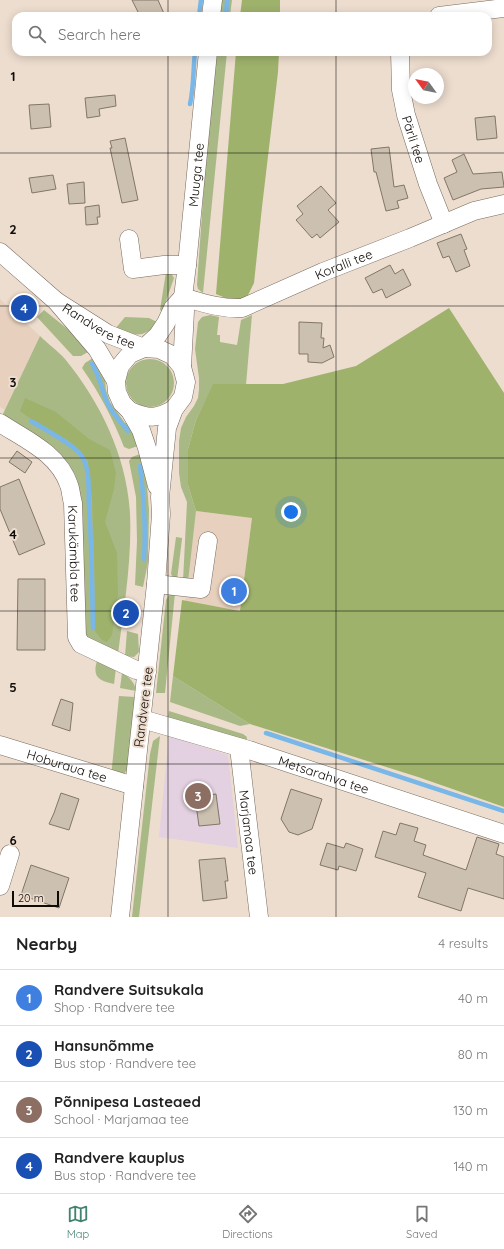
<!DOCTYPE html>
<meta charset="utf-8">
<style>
:root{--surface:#fff;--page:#f6f6f6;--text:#222;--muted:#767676;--line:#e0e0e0;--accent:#418271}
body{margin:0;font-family:Quicksand,sans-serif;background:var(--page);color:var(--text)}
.compass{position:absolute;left:408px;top:68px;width:36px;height:36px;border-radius:50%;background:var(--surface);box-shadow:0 2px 10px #0003;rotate:303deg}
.scale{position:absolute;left:12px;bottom:10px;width:47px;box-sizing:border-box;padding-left:4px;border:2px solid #100b07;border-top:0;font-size:11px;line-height:14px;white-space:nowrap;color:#100b07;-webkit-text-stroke:3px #edddcf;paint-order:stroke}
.you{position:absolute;left:291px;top:512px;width:14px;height:14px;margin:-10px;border:3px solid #fff;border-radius:50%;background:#1a73e8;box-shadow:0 0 0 6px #1a73e833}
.badge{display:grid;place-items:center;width:26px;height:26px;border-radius:50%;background:var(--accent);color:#fff;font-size:13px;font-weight:700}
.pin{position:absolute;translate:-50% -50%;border:2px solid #fff;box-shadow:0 1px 4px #0006}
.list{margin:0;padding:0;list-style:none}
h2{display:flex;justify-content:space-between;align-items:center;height:52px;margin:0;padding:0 16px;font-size:17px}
h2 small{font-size:13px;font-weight:400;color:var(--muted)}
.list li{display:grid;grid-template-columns:26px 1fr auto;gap:12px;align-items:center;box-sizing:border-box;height:56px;padding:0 16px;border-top:1px solid var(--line)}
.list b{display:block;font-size:15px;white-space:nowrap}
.list p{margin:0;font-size:13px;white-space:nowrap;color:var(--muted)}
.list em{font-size:13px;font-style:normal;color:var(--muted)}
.icon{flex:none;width:22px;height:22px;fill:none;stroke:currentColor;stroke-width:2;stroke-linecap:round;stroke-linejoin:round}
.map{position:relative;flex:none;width:504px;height:917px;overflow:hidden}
.search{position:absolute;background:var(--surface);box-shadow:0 2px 10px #0003;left:12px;right:12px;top:12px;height:44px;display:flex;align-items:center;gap:10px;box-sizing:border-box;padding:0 14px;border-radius:12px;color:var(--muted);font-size:15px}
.sheet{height:276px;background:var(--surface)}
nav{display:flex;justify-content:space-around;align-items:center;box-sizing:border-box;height:56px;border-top:1px solid var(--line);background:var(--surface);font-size:11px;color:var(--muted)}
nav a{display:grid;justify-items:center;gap:2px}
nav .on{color:var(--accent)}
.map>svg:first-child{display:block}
</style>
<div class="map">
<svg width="504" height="917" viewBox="0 0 504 917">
<rect width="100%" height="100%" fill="#edddcf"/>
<path fill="#e7d1be" d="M0,299L40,336L5,410L0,407Z
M196,511L252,518L240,611L185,601Z"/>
<path fill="#e3d0e0" d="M169,736L228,755L238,848L159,837Z"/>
<path fill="#a9b985" d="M221,0H232L230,16H219Z
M216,52H227L203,293L198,289L197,285L206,156Z
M166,272L171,273L174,278L164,307L162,311L160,310Z
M44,310L70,331L88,352L81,356H73L37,317Z
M210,315L219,317L217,335H220V342L237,345L241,320L252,315L246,385H213L196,420L188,449V485L196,511L188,582L183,581L187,502L181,487L179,473V441L181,428L186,417L194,406L198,398L199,389V378L195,349L198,322L202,317Z
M125,317L149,318L157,322C144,340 133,335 115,329Z
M40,336C48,344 58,351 65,359C101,403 127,457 130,514C132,560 124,608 118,654L91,643L84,632L75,485L2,416Z
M93,358L105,379L106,390L110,402L125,423H127L131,426L138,446L129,449L124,447C113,419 99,392 82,368L85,363Z
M126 383a24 24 0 1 1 48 0a24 24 0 1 1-48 0Z
M140,454L147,485L149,510L148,562L143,587L135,585L137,541L136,497L129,461L132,457Z
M176,537L182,538V539L177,580L173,578L171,574Z
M175,593L165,693H156L166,600L169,595Z
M127,631L138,634L139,652L134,657L125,656Z
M97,661L116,668L114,684C99,681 92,677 97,661Z
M122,673C129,677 135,682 136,691L120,688Z
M173,676L250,724L240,726L170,702Z
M119,696L135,697L127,770L122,776L111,777Z
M169,711L243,734L247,737L246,744L168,719Z
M160,736L139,917H132L150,754L153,741Z"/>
<path fill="#9eb26c" d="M242,0H280V16H240Z
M236,52H279L278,72L262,207L254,283L247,297L235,302L216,294Z
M449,308L504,393V807L418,777L250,724L173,676L182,600L240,611L252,518L196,511L188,485V449L196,420L213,384H283L356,366Z
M25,398L56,412L89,439L110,450L116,473L114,489L105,522L117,553L118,594L112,635L107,642L102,640L95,631L93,623L95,599L94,554L92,500L88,461L69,441L38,424L20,411Z"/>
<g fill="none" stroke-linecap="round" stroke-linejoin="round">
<path stroke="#78b7e8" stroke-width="4.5" d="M199,16L201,0
M226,16L227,0
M190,104C194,87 193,69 195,52
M92,364C99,375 101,385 105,397C109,410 119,420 128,431
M31,421C44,429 73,444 81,455C91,469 88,490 89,506C92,547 92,587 93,628
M140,466C144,498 146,528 144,559
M266,733L504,811"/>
</g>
<path fill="#ccc0b0" stroke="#817668" d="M132,0H158L165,16H140Z
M115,95L116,106L99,109L100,116L87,118L85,98Z
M49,104L51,127L31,129L29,105Z
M495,116L497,138L477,140L475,118Z
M125,138L138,200L122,203L110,148H112L110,141Z
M389,147L394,187L404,185L408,198L397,201L399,208L386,211L376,172H374L371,149Z
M464,154L473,174L502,172L504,187L481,189L453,200L444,178L457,172L452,160Z
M53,175L56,189L32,193L29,178Z
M84,182L85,203L69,204L67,184Z
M321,186L336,203L328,210L339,222L320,238L317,234L312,238L296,220L303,214L297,206Z
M99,205L100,217H97L98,224L86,225L85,207Z
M461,234L467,249L464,250L470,266L456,272L449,256L443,258L437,243Z
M390,265L395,274L403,269L411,285L386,298L382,289L373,293L365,278Z
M299,322L322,323L321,338H324L323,348L330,345L334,357L322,363L308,362V354H299Z
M17,451L32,462L25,473L9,462Z
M19,479L45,544L19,555L0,509V487Z
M18,579H45V650H17Z
M61,699L73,703L70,731L52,725Z
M291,789L322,799L312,829L298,835L289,832L281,819Z
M61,793L79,799L69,830L49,824L54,813Z
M216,794L220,824L199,826L195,797Z
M400,823L418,828L414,841L426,845L423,855L466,870L477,837L499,844L496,854L504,857V899L468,888L461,911L418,897L426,873L375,857L383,831L396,835Z
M327,843L344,848L346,843L363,849L356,871L339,866L338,870L320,865Z
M225,858L228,881H225L227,898L203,901L199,860Z
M31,865L69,878L59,908L21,895Z"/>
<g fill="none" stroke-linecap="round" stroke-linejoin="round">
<defs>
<g id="minor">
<path d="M211,16L213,0"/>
<path d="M439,16L504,8"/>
<path id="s1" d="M400,52L401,90L406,115L428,184L444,224"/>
<path d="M129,239L133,269L164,265H187"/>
<path d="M0,252L56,301L97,349L116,381"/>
<path id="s2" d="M183,297C203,303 221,309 242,308L323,272L410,238L474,211L504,204"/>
<path id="s3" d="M56,301L108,334L144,348L159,349L172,355L182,367L186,382L183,397L174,409L167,428L160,497L161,514L156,584L120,917"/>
<path id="s4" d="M182,367L185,311L183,297L187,265L208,52"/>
<path d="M130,411C149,419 156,419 174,409"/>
<path id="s5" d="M0,423C26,440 58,453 69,485C71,490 71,497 73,503L77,637L81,644L136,670L147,672"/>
<path d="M157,486L147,448L141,430L130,411L122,403L117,392L116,381L120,366L130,354L144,348L158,335L166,323L173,308L183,297"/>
<path d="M156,584L201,589L208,541"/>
<path id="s6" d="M142,719L249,750L504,834"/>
<path id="s7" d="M0,745L134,786"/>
<path id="s8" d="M239,748L259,917"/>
<path d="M0,886L10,854"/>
</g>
</defs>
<use href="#minor" stroke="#77695d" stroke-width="19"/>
<use href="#minor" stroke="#fff" stroke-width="18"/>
</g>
<path fill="none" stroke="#100b07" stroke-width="1" stroke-opacity="0.55" d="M168,0V16M336,0V16M168,52V917M336,52V917M0,153H504M0,306H504M0,458H504M0,611H504M0,764H504"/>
<g text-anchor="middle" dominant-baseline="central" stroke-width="4" stroke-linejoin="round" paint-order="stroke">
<g font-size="13" fill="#100b07" stroke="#edddcf">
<text stroke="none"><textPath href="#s1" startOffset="89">Pärli tee</textPath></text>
<text stroke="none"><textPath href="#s4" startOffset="193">Muuga tee</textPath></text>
<text stroke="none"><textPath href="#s2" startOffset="171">Koralli tee</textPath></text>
<text stroke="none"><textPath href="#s3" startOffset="50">Randvere tee</textPath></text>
<text stroke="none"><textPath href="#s5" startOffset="164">Karukämbla tee</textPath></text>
<text transform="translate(143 707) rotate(-83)">Randvere tee</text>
<text stroke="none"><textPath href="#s7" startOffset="70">Hoburaua tee</textPath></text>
<text stroke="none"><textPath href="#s6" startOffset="190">Metsarahva tee</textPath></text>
<text stroke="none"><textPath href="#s8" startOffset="85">Marjamaa tee</textPath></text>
</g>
</g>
<g font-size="13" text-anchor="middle" font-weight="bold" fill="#100b07" stroke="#edddcf" stroke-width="4" stroke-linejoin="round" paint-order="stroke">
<text x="13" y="81">1</text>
<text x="13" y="234">2</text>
<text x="13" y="387">3</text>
<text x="13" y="539">4</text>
<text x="13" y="692">5</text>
<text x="13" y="845">6</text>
</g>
</svg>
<svg class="compass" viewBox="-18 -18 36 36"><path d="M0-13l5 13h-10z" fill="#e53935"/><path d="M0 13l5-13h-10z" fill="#767676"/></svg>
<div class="scale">20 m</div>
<div class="you"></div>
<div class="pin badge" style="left:234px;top:591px;background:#3f7fe0">1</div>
<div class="pin badge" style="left:126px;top:613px;background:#1a4fb4">2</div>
<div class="pin badge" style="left:198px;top:796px;background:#8d6e63">3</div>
<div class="pin badge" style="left:24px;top:308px;background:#1a4fb4">4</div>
<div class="search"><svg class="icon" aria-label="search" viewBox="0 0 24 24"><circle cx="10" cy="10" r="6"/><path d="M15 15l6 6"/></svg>Search here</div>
</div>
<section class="sheet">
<h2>Nearby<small>4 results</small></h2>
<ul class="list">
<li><span class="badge" style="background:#3f7fe0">1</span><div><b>Randvere Suitsukala</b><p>Shop · Randvere tee</p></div><em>40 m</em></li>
<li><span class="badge" style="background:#1a4fb4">2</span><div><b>Hansunõmme</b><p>Bus stop · Randvere tee</p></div><em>80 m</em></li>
<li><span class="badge" style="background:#8d6e63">3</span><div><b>Põnnipesa Lasteaed</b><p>School · Marjamaa tee</p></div><em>130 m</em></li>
<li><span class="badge" style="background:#1a4fb4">4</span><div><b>Randvere kauplus</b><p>Bus stop · Randvere tee</p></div><em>140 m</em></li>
</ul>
</section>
<nav>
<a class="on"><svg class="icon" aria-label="map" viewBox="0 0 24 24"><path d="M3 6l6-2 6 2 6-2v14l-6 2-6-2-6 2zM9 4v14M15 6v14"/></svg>Map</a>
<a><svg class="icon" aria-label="directions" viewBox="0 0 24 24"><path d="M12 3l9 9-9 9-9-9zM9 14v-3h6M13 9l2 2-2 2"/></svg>Directions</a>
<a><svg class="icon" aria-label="saved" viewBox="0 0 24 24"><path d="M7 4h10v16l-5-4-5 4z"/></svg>Saved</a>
</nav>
